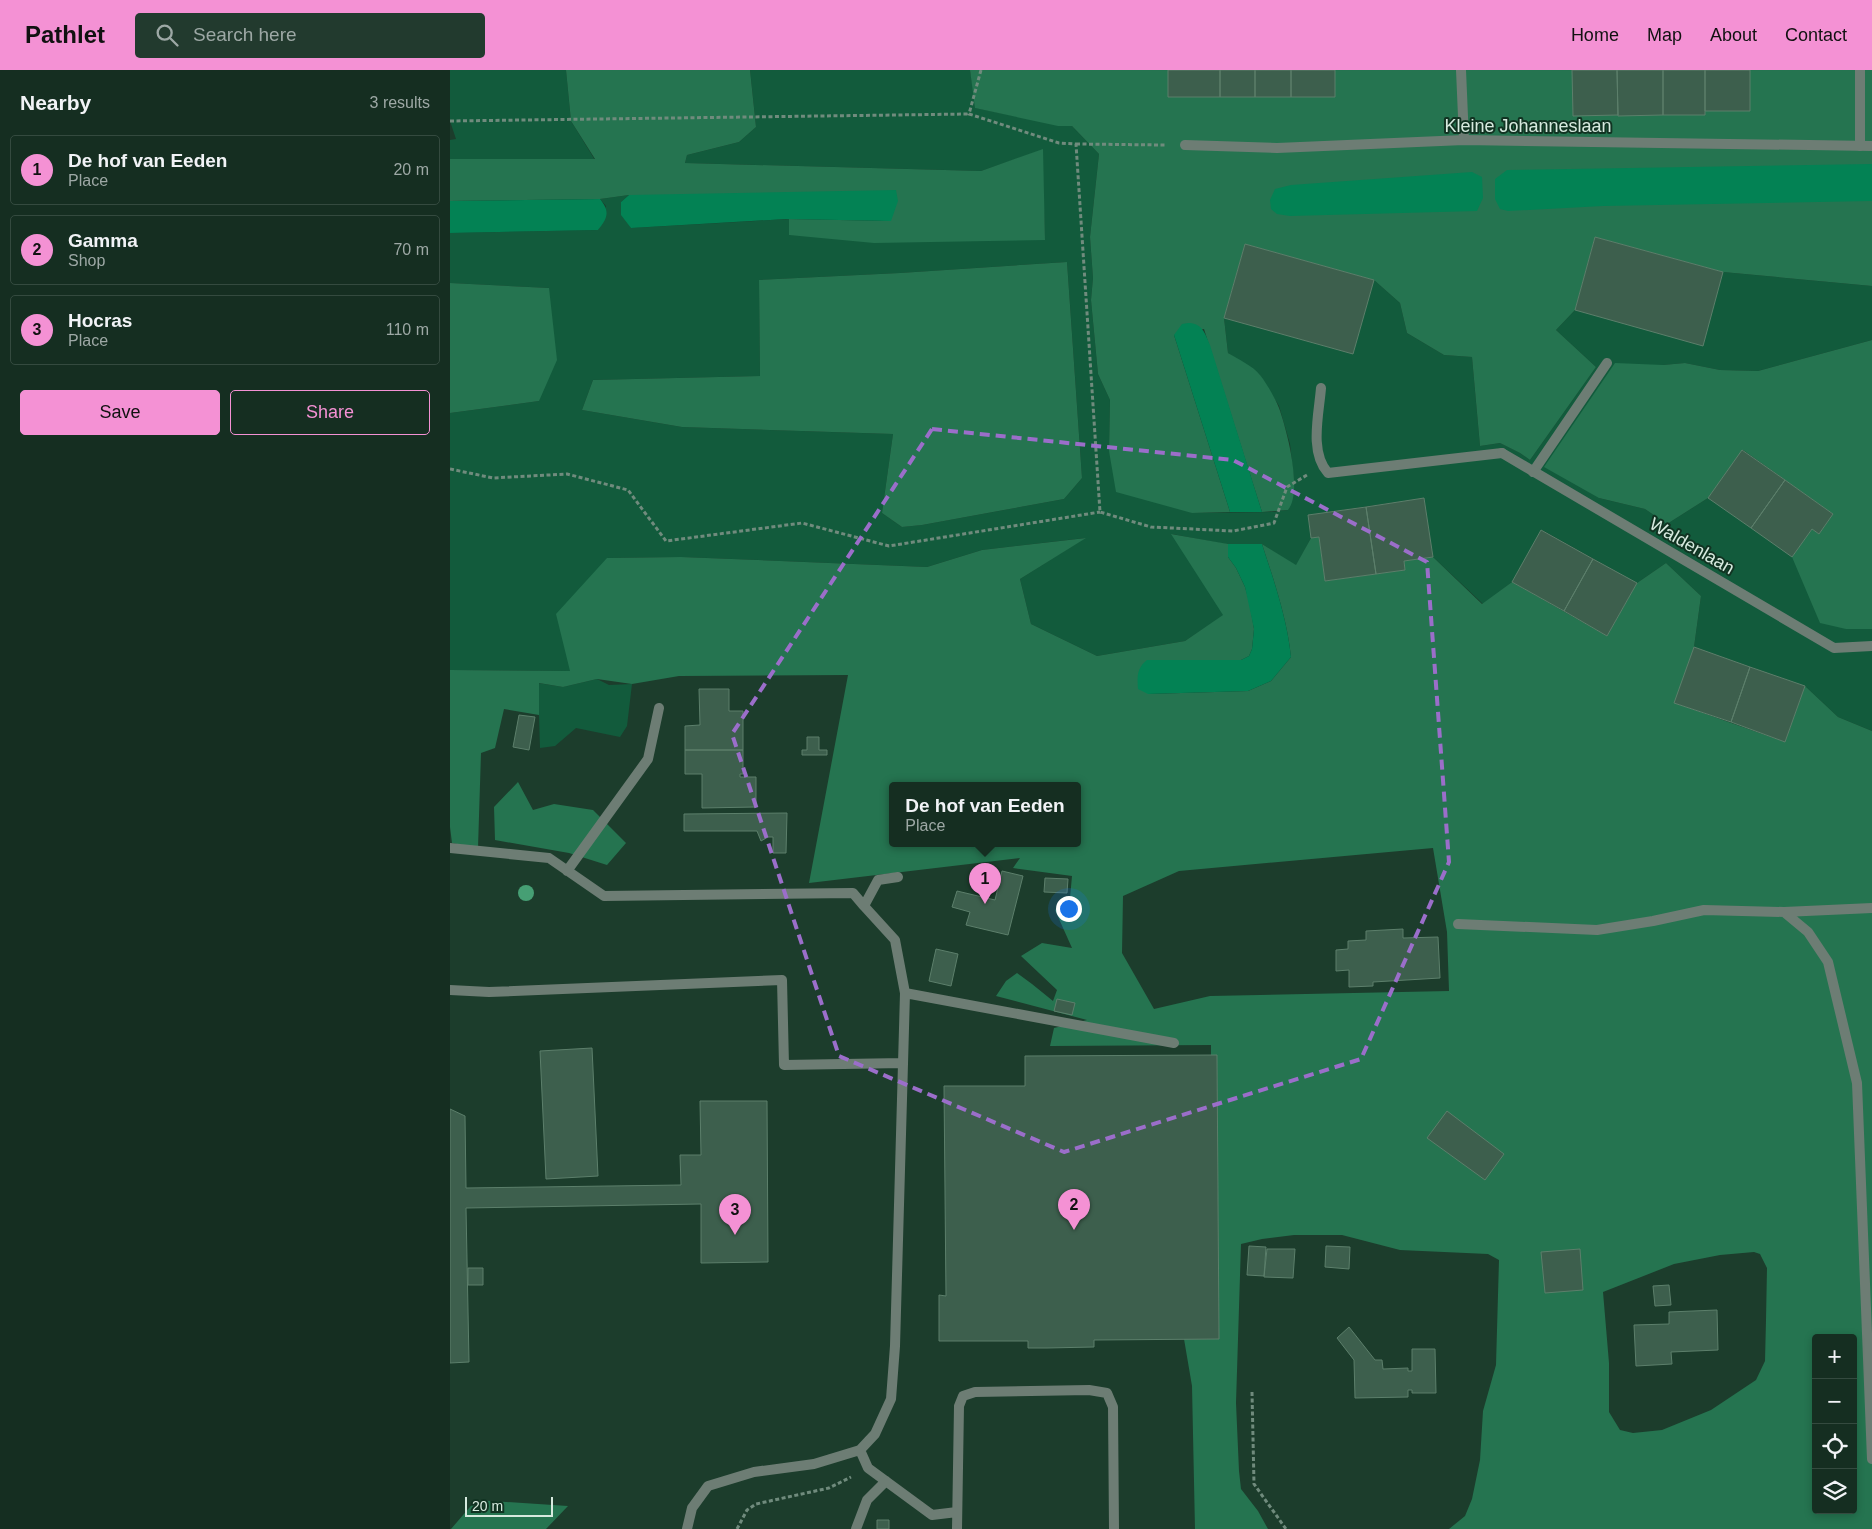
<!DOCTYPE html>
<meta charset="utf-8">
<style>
:root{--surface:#152e21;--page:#223a2e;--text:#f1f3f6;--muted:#9da8a5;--line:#344a3f;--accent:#f491d4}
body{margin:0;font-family:Helvetica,sans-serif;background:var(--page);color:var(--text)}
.controls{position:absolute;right:15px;bottom:15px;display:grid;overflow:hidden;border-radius:5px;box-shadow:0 2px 8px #0003}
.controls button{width:45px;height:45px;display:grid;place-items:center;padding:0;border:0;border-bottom:1px solid var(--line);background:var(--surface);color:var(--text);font:25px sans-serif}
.scale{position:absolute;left:15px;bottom:12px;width:88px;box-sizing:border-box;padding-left:5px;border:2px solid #d7eadf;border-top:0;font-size:14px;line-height:18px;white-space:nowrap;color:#d7eadf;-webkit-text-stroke:4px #132;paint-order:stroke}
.you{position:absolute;left:618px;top:838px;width:18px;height:18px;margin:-12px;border:4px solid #fff;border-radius:50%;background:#1a73e8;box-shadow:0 0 0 8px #1a73e833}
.badge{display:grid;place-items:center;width:32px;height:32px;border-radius:50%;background:var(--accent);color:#111;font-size:16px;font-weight:700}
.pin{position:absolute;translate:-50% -41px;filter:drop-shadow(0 1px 2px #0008)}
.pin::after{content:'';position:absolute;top:26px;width:18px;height:15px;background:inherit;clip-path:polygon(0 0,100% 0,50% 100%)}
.popup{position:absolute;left:439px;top:712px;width:192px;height:65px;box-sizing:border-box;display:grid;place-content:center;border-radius:5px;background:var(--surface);filter:drop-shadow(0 1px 4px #0005);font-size:16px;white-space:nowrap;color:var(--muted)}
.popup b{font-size:19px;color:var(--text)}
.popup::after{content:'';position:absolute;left:50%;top:100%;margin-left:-10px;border:10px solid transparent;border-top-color:var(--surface)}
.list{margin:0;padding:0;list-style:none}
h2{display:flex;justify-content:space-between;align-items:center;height:65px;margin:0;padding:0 20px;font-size:21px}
h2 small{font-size:16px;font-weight:400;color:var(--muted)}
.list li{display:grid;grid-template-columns:32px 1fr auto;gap:15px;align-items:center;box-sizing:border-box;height:70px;margin:0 10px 10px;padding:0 10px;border:1px solid var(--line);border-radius:5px}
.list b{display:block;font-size:19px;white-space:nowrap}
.list p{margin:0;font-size:16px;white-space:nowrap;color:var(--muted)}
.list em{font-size:16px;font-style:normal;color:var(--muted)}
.actions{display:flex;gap:10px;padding:15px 20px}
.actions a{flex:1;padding:11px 0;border:1px solid var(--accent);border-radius:5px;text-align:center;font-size:18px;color:var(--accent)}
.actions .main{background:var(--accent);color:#111}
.icon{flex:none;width:28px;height:28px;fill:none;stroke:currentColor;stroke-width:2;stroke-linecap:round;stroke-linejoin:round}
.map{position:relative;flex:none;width:1422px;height:1459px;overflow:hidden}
header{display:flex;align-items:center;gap:30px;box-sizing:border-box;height:70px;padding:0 25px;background:var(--accent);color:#111}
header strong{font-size:24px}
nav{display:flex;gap:28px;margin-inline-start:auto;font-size:18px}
.search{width:350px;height:45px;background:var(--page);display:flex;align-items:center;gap:12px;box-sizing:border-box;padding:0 18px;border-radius:5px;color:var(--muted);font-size:19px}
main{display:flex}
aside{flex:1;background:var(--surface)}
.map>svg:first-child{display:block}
</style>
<header>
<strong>Pathlet</strong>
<div class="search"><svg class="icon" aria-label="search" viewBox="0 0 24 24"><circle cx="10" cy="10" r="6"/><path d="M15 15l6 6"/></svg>Search here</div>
<nav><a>Home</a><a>Map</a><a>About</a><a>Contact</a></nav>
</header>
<main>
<aside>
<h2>Nearby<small>3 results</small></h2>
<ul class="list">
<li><span class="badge">1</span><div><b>De hof van Eeden</b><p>Place</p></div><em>20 m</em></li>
<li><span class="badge">2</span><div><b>Gamma</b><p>Shop</p></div><em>70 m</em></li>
<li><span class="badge">3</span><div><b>Hocras</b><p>Place</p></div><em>110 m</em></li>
</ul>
<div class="actions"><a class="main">Save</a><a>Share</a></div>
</aside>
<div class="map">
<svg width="1422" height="1459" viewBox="0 0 1422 1459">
<rect width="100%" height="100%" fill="#1c3d2c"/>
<path fill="#125b3c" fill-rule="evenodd" d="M0,0H116L121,51L145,90L0,89V70L6,69L0,51Z
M300,0H520L526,38L608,55L622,56L649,84L640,167L643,208L641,230L648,304L660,330L659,381L742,443L823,442L838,440L844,410L840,374L829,336L809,304L778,283L774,248L903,284L924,210L950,233L957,263L994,285L1022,287L1030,376L1050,373L1070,383L1080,390L1146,297L1106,260L1125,240L1253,275L1273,202L1422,216V270L1308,301L1270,300L1235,293L1213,295H1196L1149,428L1195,439L1217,454L1258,428L1292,380L1383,444L1369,464L1362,459L1396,559H1422V661L1388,647L1355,616L1244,577L1251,526L1216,493L1187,513L1092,460L1062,512L1033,534L983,487L974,428L858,445L861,468L846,496L812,474H775L722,464L774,545L735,571L647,586L581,554L570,509L635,468L532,480L477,497L231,487L158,488L120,601L0,600V343L89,331L99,218L0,213V163L148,160L156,136L150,129L179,125L171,132L181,158L339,149V165L595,170L592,80L531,101L235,93L237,85L289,72L306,57ZM617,192L632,408L614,429L472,455L452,457L432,443L443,364L232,357L132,340L143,310L310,306L309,210L450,203Z
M147,609L159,615L182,614L177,656L170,667L126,658L105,676L90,678L88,613L113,617Z"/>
<path fill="#257450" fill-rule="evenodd" d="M116,0H300L306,57L289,72L237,85L235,93L531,101L593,79L595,170L424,173L339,165V149L440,151L179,125L150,129L0,131V89H145L121,51Z
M520,0H1422V216L1273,202L1145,167L1125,240L1106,260L1146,297L1080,390L1070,383L1050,373L1030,376L1022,287L994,285L957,263L950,233L924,210L795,174L774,248L778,283C788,289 803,296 810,305C817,314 825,328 829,338C837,360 853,422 838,440L812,442L754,259L724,265L780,442L742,443L666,422L659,381L660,330L648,304L641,230L643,208L640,167L649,84L622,56H608L525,38Z
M617,192L632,408L614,429L472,455L452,457L432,443L443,364L232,357L132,340L143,310L310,306L309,210L450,203Z
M0,213L99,218L107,290L89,331L0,343Z
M1422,270V559H1396L1370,553L1342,487L1362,459L1369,464L1383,444L1293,380L1258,428L1217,454L1195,439L1149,428L1094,397L1165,293L1213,295L1235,293L1270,300L1308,301Z
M721,464L778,474V487L786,498L795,517L799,531L804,559L802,579L799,586L791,590H764L698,624L798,621L821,611L841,587C837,548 824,511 812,474L846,495L861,468L869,467L875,511L955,500L954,491L983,487L1032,534L1062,512L1157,566L1187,513L1216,493L1251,526L1244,577L1225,633L1335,672L1355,616L1388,647L1422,661V1459H999L1015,1446L1022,1429L1030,1390L1033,1341L1046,1295L1049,1190L1038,1184L950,1180L892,1165H844L812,1169L791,1174L786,1333L789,1401L791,1419L808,1441L818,1459H745L742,1316L734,1269H769L767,985H761V975L600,976L604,958L637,950L546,926L556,911L567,903L582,914L603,931L607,920L571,886L592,873L622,878L605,840L620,828L622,806L563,798L570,788L359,813L398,605L229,606L182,614L147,609L113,617L89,613V645L54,639L45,678L31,683L28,778L2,773L0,757V600L120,601L106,544L157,488L231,487L477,497L532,480L636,468L570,509L581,554L647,586L735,571L773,545ZM442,715H628V773H442ZM983,778L997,862L999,921L760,926L704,939L672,883L673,826L729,801ZM1304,1182L1310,1184L1317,1198L1316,1250L1315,1291L1306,1310L1261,1340L1212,1360L1183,1363L1170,1360L1159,1342V1293L1153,1222L1224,1194L1270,1185ZM1366,1268H1403V1440H1366Z
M68,712L83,740L104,734L143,740L176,773L157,795L119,783L45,770L44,737Z
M26,1430L118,1436L96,1459H1Z"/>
<path fill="#038254" d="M1422,94V131L1153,136L1058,141L1050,139L1045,129V109L1057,100Z
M1022,102L1032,107L1033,128L1027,141L840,146L827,144L821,139L820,130L825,119L841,115Z
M446,120L448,131L441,151L336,149L181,158L171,145V132L179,125Z
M150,129C160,141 158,148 148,160L0,163V131Z
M738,253C752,253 755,263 760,275L812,442H780L724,265L732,254Z
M778,474H812C824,511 837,548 841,587L821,611L798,621L698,624L688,619C687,606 687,598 697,590H791L799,586L802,579L804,559L795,517L786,498L778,487Z"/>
<path fill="#3d5f4d" stroke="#5c7f6b" d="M718,0H770V27H718Z
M770,0H805V27H770Z
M805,0H841V27H805Z
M841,0H885V27H841Z
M1122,0H1167L1168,45L1123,46Z
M1167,0H1213V45L1168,46Z
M1213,0H1255V45H1213Z
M1255,0H1300V41H1255Z
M1145,167L1273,202L1253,276L1125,240Z
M795,174L924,210L903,284L774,248Z
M1292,380L1335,410L1301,458L1258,428Z
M1335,410L1383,444L1369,464L1362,459L1342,487L1301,458Z
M974,428L983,487L954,491L955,500L926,504L916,437Z
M916,437L926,504L875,511L869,467L861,468L858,445Z
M1091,460L1143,489L1114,541L1062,512Z
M1143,489L1187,513L1157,566L1114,541Z
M1244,577L1300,597L1281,652L1224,633Z
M1300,597L1355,616L1335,672L1281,652Z
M249,619H279V641H293V680H235V656L250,655Z
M69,645L85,647L79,680L63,677Z
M357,667H369V680H377V685H352V680H357Z
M235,680H293V704H290V707H306V737L252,738V704H235Z
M337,743L336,783H323V767H318L311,771L307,761H234V744Z
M552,801L573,806L558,865L516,855L520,842L502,837L507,821L545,830Z
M595,808L618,809L617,823L594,822Z
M953,859V868L988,867L990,908L923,912V916L899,917V900L886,901V880L898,879V871L916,870V861Z
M486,879L508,884L501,916L479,911Z
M607,929L625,933L622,945L604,941Z
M142,978L148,1106L96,1109L90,981Z
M767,985L769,1269L644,1270V1277L597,1278H578V1271H489V1225L496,1226L494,1016H575V986Z
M250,1031H317L318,1192L251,1193V1134L16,1138L19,1292L0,1293V1039L15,1046L16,1118L231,1115L230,1085H251Z
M997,1041L1054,1084L1035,1110L977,1068Z
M799,1176L816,1177L814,1206L797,1205Z
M876,1176L900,1177L899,1199L875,1197Z
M817,1179H845L843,1208L814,1207Z
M1130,1179L1133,1220L1095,1223L1091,1182Z
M18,1198H33V1215H18Z
M1219,1215L1221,1235L1205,1236L1203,1216Z
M1267,1240L1268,1280L1221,1282L1222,1294L1186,1296L1184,1255L1219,1254V1242Z
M899,1257L925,1290H932L933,1299L958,1298V1301H962V1279H985L986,1323H962V1320H958V1327L905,1328L904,1290L887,1268Z
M427,1450H439V1459H427Z"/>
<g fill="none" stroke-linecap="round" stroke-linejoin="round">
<path stroke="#708b7d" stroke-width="3" stroke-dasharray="4 2.5" stroke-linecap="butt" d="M531,0L519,44L609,73L626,74L650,442L701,457L783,461L824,453L837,417L857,405
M0,51L519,44
M626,74L715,75
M0,399L43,408L117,404L178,420L216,471L352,453L439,476L650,442
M802,1322L804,1414L836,1459
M287,1459L297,1440L306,1434L379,1418L401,1407"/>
<path stroke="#6d7d74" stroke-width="10" d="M1011,0L1014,70
M1410,0V76
M871,318C869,344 859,382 878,403L1052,383
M1083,402L1157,293
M0,778L99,788L154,826L403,823L414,836
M117,801L198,689L209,638
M1334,842L1358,862L1378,892L1407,1013L1422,1389
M1008,854L1147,860L1203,851L1254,840L1334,842L1422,838
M0,920L39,922L332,910L334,995L453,993
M455,923L724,973
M410,1380L418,1398L482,1445L507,1442
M237,1459L242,1438L258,1416L304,1402L364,1394L410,1380L425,1364L441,1329L445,1276L455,923L445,870L414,836L428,810L448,807
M406,1459L417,1430L436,1411
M507,1459L509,1336L513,1326L525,1322L639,1320L657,1323L663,1337L664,1459"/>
<path stroke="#6d7d74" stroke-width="10" d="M735,75L827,78L1014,70L1422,76
M1052,383L1384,578L1422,576"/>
</g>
<circle fill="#469f74" cx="76" cy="823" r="8"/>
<path fill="none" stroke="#9b6eca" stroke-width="4" stroke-dasharray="10 6" stroke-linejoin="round" d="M482,359L783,390L977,492L999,792L911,989L614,1082L389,986L282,664Z"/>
<g text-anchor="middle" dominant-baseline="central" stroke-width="4" stroke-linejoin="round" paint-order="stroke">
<g font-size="18" fill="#d7eadf" stroke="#132">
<text x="1078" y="56">Kleine Johanneslaan</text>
<text transform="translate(1242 476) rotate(30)">Waldenlaan</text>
</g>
</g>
</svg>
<div class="controls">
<button>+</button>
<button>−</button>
<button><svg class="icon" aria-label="locate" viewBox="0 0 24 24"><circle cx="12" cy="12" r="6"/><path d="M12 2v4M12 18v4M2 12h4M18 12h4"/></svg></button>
<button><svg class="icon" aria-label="layers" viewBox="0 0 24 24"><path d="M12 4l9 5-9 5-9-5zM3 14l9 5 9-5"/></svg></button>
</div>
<div class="scale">20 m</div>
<div class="you"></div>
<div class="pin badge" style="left:535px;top:834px">1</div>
<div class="popup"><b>De hof van Eeden</b>Place</div>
<div class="pin badge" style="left:624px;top:1160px">2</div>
<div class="pin badge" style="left:285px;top:1165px">3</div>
</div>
</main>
